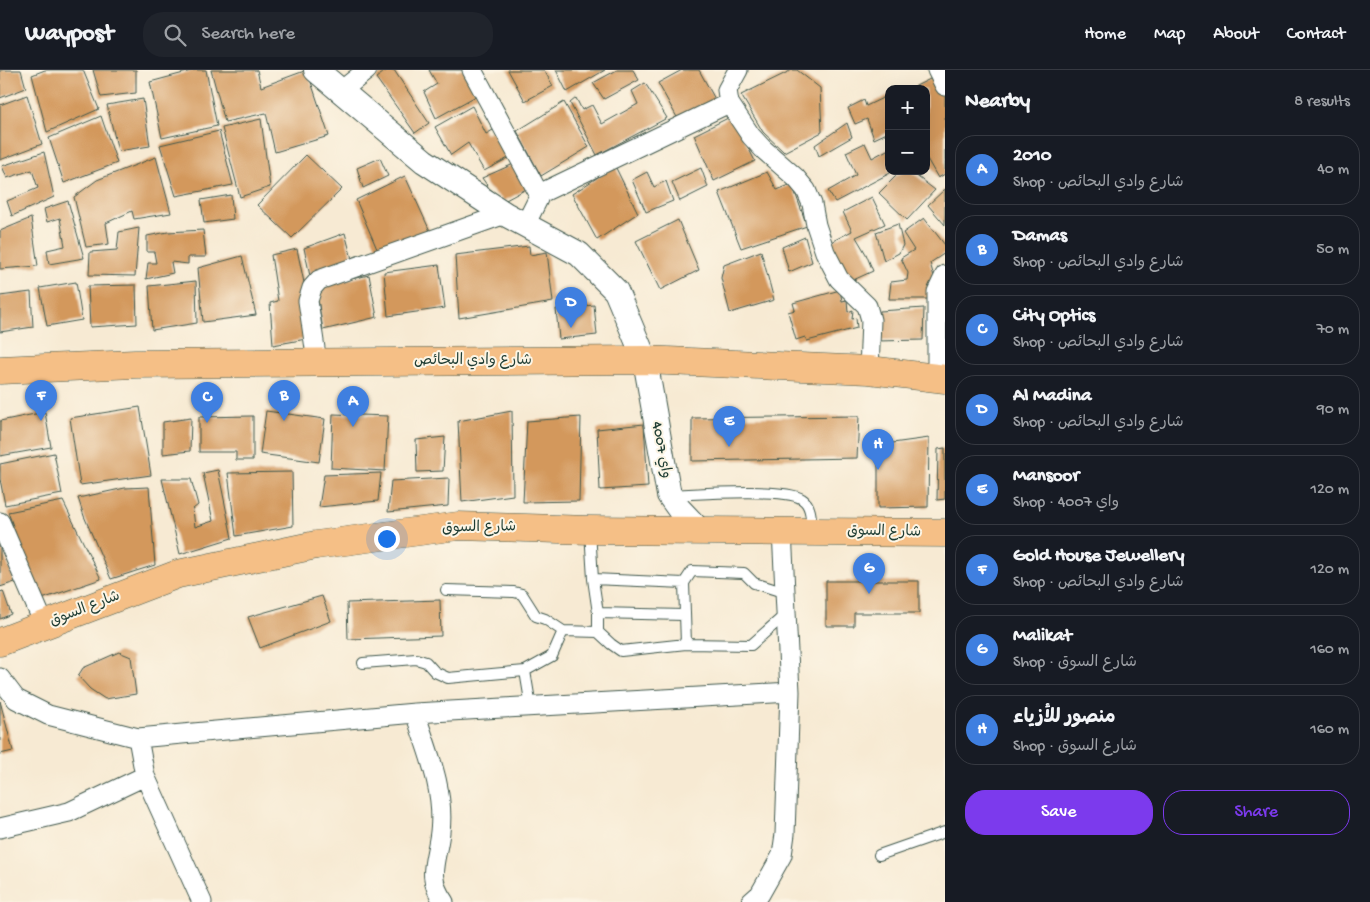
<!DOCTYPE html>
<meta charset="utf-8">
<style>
:root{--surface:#171b24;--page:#20242c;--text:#f1f3f6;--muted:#9ea1a6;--line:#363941;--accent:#7c3aed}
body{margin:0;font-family:"Gochi Hand","Playpen Sans Arabic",sans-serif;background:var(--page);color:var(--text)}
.controls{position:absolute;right:15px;top:15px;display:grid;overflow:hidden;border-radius:10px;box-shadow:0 5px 20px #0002}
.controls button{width:45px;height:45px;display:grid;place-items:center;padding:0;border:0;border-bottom:1px solid var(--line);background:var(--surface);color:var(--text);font:25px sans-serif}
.you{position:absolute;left:386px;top:468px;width:18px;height:18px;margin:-12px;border:4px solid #fff;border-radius:50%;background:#1a73e8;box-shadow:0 0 0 8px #1a73e833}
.badge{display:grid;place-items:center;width:32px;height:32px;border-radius:50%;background:var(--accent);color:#fff;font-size:16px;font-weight:700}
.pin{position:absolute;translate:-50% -41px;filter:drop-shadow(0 1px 2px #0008)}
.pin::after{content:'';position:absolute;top:26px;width:18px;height:15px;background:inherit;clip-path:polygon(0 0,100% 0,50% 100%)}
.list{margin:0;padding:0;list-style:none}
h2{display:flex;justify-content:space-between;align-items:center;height:65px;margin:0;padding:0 20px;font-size:21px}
h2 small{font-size:16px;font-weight:400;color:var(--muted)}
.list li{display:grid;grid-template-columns:32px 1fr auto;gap:15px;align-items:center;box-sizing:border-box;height:70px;margin:0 10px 10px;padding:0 10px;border:1px solid var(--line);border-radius:20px}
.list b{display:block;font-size:19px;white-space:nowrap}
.list p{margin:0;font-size:16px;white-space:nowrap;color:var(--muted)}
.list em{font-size:16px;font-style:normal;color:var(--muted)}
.actions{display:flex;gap:10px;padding:15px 20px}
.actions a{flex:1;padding:11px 0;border:1px solid var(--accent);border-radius:20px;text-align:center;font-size:18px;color:var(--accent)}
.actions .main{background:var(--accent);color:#fff}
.icon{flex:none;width:28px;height:28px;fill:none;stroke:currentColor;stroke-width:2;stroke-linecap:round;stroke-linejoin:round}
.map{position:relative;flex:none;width:945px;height:832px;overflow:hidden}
header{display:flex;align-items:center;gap:30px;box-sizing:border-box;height:70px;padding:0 25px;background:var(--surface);border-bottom:1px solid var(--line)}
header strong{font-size:24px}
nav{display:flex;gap:28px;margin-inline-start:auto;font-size:18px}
.search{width:350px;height:45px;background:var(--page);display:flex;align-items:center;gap:12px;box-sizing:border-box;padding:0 18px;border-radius:20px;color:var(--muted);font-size:19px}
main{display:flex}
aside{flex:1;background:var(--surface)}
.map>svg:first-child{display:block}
</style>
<header>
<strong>Waypost</strong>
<div class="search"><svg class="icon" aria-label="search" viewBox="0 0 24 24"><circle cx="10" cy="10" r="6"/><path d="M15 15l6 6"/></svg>Search here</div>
<nav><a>Home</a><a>Map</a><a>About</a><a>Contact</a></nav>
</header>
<main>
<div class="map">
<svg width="945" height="832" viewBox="0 0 945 832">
<rect width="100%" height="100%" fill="#fcf5e5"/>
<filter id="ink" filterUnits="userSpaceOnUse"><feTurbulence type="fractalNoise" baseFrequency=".02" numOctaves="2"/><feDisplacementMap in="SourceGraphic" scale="10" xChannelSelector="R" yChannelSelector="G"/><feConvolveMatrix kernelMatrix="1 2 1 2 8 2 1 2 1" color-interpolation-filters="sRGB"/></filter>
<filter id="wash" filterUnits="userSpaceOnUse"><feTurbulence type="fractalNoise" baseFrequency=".0096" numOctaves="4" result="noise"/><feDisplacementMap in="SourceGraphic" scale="20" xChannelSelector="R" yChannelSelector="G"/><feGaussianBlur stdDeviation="1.12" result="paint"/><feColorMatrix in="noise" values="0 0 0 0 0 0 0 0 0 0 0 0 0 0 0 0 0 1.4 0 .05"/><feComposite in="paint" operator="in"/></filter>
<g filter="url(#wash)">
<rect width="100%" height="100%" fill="#f7ead3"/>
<g id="blocks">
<path fill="#d3985c" d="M0,0H21L26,18L0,28Z
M45,0H83L99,39L47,62L32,5Z
M93,0H136V23L101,27Z
M195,0H206L217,56L162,68L150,12Z
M211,0H257L261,17L307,0L329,66L275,82L266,43L225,52Z
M387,0H394L429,53L415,63L376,8Z
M429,0H464L478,25L436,48L424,22L437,14Z
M508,0H544L553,16L525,31Z
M556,0H605L567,22Z
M617,0H633L639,10L604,29L593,13Z
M682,0H699L716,31L679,51L658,13Z
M792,0H797L820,18L822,62L784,82L763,62L741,25Z
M938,5L945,24V104L938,108L926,87V19H910Z
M645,13L667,48L597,85L570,33L576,28L582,40L592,35L602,54L638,34L632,21Z
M27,25L42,74L0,90V35Z
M889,25V62L874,69L867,49L855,54L848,38L864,30L866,36Z
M143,29L150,76L118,81L107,35Z
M564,32L589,77L541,106L517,61Z
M472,36L486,64L500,56L514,85L484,101L468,73L451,85L435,57Z
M101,46L117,93L64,113L49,68Z
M732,46L755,91L714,111L694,65Z
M261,49L270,117L240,127L222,58Z
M847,53L852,67L819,86L815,75Z
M219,61L233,115L176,126L160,75Z
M865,73L872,88L889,79V101H894L835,132L828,121L856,105L846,82Z
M44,82L54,127L12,146L7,131L38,118L32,100L7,108L2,96Z
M306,85L342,119L292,168L257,135Z
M156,87L171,143L134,149L132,141L106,153L109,174L86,177L74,127L97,110Z
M380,88L388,106L363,118L357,98Z
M518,92L530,117L504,131L489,118L482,108Z
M615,96L638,143L597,170L572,124Z
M701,98L708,117L680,131L672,112Z
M906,101H910L935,120L907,150L879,123L897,105Z
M647,102L654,117L666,111L673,131L646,142L632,110Z
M767,102L777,120L792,114L807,156L741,178L719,122Z
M405,106L430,161L380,186L356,130Z
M945,119V155L928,135Z
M231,125L233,149L204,153L201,130Z
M872,127L885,154L856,167L866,184L873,201L849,212L827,174L852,161L843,142Z
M68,131L84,188L49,194L47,180L65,176L60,148L47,152L44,139Z
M31,148L38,196L0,199V161Z
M924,148L945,175V183L930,193L935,210L934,229H889L891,212L907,210L908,203L901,188L914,180L903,163Z
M678,150L699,200L660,220L636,171Z
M898,154L903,175L899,183L884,191L876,162Z
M139,158L135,206L89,205L90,182L117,180L119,162Z
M203,160L206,187H188V194L171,192L173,203L146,209L148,193H156L154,182H147V166L168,162Z
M345,163L352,189L310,206L304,178Z
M805,167L812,192L789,202L782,177Z
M529,176L530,185L547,182L553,232L459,248L455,185Z
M297,179L307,227L312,268L273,275L270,233L278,231L271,185Z
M761,181L774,230L730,243L721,208L724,195Z
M242,186L256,245L203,252L198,198Z
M439,195L445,238L388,246L384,202Z
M369,205L377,247L323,260L316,217Z
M196,211L197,253L152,260L149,216Z
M76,212L82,250L47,256L40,218Z
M136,215L137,254L90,257L88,216Z
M840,220L842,231L847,230L848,242L853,240L852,249L856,248L857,258L807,271L805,267L796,270L788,242L795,240L793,233Z
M31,222L33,257L0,262V226Z
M594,235L597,265L559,269L556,239Z
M924,238L923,270L877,271L880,241Z
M140,337L151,405L80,415L70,348Z
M266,341L325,349L319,392L260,384Z
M512,341L513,425L462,432L458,351Z
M45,342L51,377L0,386V351Z
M333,344L388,346L385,401L331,398Z
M253,346V390H236V382H199V347Z
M859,346L857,388L692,391V348Z
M581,347L579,431L523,432L527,351Z
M191,348L190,381L163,384V352Z
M644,354L648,417L600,420L597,359Z
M445,367L443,401L417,402L416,370Z
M929,368L928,437L878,438V375Z
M945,378V429L937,430L938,379Z
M54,383L62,424L5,435L0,409V394Z
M218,400L232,468L180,484L162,409H191L198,435L193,439L195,457L213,451L203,403Z
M292,402L293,456L236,466L228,403Z
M381,403L378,431L319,437L324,405Z
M449,408L448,436L388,442L391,411Z
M149,417L155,495L111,509L84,446L78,428L125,418Z
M63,431L101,509L39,530L8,442Z
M0,475L15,512L0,517Z
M826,511H919V543H854V556H826Z
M3,521L11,544L0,549V522Z
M322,526L331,551L260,578L248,547Z
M440,530L441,566L348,569L347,533Z
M119,582L131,587L136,624L105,629L90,619L78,606L83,598Z
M0,631L13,681L0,684Z"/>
</g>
</g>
<g filter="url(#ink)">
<use href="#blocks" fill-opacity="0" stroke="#3f574c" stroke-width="1"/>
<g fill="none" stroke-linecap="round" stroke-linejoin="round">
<defs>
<path id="service" d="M670,425C695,424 785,417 802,429C812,435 811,451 812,461
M593,509L684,513
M446,520L514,522L522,524L536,546L545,549L563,561L598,562V543L593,509L590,461
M786,523L754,513L744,503L692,501L684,513L686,574L751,575L786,544
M598,543L684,545
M598,562L611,574L621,581L686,574
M363,593L416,589L426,592L435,602L448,608L525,601L552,586L563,561
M525,601L531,637
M879,785L945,762"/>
<path id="minor" d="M472,0L539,124L538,129L525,155
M738,0L727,20L729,33L751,66L763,79L796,108L806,120L812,134L816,155L825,182L839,209L867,236L871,250L869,300
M937,0L945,16
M341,21L367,0
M539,124L729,33
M317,292L308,231L312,218L319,210L505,144
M937,308V222L945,205
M0,452L44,554
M0,608L16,629L48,645L138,668L415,643L790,622
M415,643C428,682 445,721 440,762C437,790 425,806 444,832
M138,668L145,706L202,832
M0,758L69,742L145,706
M751,832L760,824L782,785L785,764L790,622L782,461"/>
<path id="tertiary" d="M316,0L424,91L505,144L579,184L616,221L645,290L669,425L679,439L699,460"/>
<path id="primary" d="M0,300L135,294L645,290L869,300L945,309
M0,572L178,504L316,475L458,456L590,460L945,463"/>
</defs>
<use href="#service" stroke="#3f574c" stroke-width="12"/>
<use href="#minor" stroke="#3f574c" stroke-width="21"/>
<use href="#tertiary" stroke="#3f574c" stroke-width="26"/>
<use href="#primary" stroke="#3f574c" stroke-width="29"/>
<use href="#service" stroke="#fff" stroke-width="10"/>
<use href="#minor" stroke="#fff" stroke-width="19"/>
<use href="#tertiary" stroke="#fff" stroke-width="24"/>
<use href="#primary" stroke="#f5bf86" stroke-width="28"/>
</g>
</g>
<g text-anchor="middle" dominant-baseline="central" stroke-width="4" stroke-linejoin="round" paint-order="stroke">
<g font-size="15" fill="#1f3d34" stroke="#fcf5e5">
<text x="473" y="291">شارع وادي البحائص</text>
<text transform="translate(661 380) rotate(80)">واي 4007</text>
<text transform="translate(479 458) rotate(-1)">شارع السوق</text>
<text transform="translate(884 462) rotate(1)">شارع السوق</text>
<text transform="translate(85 539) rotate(-21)">شارع السوق</text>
</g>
</g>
</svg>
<div class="controls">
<button>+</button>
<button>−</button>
</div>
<div class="you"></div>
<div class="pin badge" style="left:353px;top:357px;background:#3f7fe0">A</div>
<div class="pin badge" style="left:284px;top:351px;background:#3f7fe0">B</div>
<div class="pin badge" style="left:207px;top:353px;background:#3f7fe0">C</div>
<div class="pin badge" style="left:571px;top:258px;background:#3f7fe0">D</div>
<div class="pin badge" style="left:729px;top:377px;background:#3f7fe0">E</div>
<div class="pin badge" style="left:41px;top:351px;background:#3f7fe0">F</div>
<div class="pin badge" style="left:869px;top:524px;background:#3f7fe0">G</div>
<div class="pin badge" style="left:878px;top:400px;background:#3f7fe0">H</div>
</div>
<aside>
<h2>Nearby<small>8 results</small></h2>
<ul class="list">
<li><span class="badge" style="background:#3f7fe0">A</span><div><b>2010</b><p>Shop · شارع وادي البحائص</p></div><em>40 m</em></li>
<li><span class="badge" style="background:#3f7fe0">B</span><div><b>Damas</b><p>Shop · شارع وادي البحائص</p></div><em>50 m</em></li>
<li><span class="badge" style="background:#3f7fe0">C</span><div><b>City Optics</b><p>Shop · شارع وادي البحائص</p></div><em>70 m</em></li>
<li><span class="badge" style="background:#3f7fe0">D</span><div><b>Al Madina</b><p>Shop · شارع وادي البحائص</p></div><em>90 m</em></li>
<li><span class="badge" style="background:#3f7fe0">E</span><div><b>Mansoor</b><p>Shop · واي 4007</p></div><em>120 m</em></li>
<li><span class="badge" style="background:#3f7fe0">F</span><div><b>Gold House Jewellery</b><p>Shop · شارع وادي البحائص</p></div><em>120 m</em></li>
<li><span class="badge" style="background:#3f7fe0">G</span><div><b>Malikat</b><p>Shop · شارع السوق</p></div><em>160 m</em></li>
<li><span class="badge" style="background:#3f7fe0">H</span><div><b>منصور للأزياء</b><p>Shop · شارع السوق</p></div><em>160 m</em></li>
</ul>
<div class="actions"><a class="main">Save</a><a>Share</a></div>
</aside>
</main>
